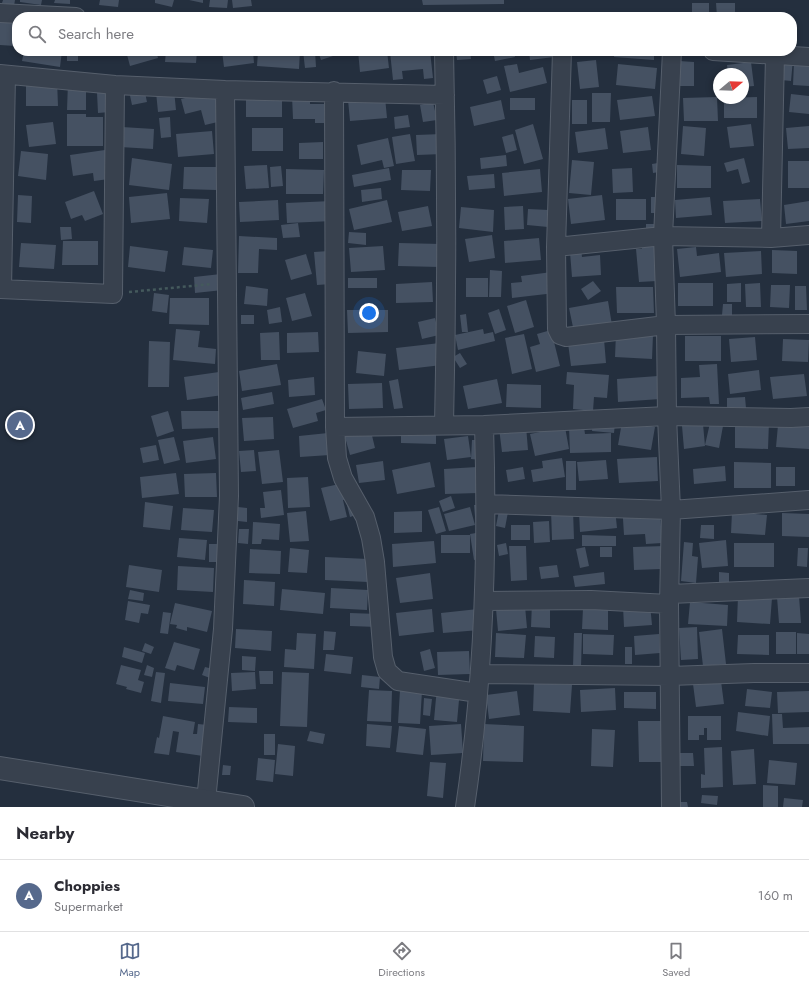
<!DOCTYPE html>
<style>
:root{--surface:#fff;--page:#f2f2f3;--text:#2b2b33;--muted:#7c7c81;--line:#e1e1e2;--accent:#56698c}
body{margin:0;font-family:Jost,sans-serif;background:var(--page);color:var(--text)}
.compass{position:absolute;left:713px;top:68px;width:36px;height:36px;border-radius:50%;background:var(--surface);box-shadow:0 2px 6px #0003;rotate:71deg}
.you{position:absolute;left:369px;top:313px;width:14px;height:14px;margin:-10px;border:3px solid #fff;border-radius:50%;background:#1a73e8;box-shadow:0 0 0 6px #1a73e833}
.badge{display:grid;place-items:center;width:26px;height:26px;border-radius:50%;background:var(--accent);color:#fff;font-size:13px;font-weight:700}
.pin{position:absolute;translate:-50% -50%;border:2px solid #fff;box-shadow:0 1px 4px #0006}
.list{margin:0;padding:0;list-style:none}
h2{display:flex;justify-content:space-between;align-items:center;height:52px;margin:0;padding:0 16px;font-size:17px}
h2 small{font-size:13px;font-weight:400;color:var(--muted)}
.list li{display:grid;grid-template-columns:26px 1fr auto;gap:12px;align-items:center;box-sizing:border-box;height:72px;padding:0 16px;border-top:1px solid var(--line)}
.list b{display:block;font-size:15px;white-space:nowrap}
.list p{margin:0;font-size:13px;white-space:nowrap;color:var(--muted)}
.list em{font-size:13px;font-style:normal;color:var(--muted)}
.icon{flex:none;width:22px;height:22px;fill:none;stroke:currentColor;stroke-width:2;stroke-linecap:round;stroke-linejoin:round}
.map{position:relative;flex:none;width:809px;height:807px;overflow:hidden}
.search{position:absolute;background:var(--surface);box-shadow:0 2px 6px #0003;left:12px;right:12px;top:12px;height:44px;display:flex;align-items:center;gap:10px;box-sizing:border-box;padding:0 14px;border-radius:16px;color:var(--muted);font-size:15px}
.sheet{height:124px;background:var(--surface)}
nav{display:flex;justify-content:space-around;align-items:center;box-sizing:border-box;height:56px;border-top:1px solid var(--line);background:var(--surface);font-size:11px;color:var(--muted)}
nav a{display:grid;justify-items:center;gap:2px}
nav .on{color:var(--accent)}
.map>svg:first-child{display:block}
</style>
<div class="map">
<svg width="809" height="807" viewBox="0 0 809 807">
<rect width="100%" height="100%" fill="#242f3e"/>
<path fill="#455162" d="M3,0H15L14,6L2,3Z
M20,0H42L41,5L20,2Z
M55,0H70V4L54,3Z
M100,0H119L118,7L99,5Z
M155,0H174L172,7L155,3Z
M189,0H203V3Z
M210,0H228L227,8L209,7Z
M232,0H251L252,6L233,8Z
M422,0H504V4L423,5Z
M692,3H709V17H692Z
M716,3H735V17H717Z
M628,13H653V17H628Z
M0,22L16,23L15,46L0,45Z
M24,51H62L60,67L22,61Z
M67,51H78V61H67Z
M126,51H156L158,58L130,66Z
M166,51H197L196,63L165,62Z
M222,51H253L254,63L224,67Z
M258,51H300L299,69L257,66Z
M303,51H315L316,67L305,68Z
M318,51H332L333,56L321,60Z
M358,51H387L389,68L360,72Z
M403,51H430L433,78L424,79L423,69L402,71L403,79L393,80L390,52Z
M456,51H470L471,59L457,60Z
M493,51H514L515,57L495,61Z
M529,51H554V57L530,60Z
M615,51H654V60L614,57Z
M783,58L793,59L791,81L781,80Z
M596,60L599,87L580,89L577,62Z
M679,61L694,62V86H679Z
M751,62L754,86L743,87V74H728L727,65Z
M794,62L809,63V86L793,85Z
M517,64L519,73L543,67L547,83L510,92L504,66Z
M618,64L657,68L655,89L616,85Z
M497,76L501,90L487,94L483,80Z
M57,80L58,106H26V81Z
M173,80L176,110L158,112L155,82Z
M68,82H86V110H67Z
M143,83L147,102L132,105L128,86Z
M214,91L222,121L205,125L201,110L185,114L181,99Z
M110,92V112L98,113L97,93Z
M592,93H611L610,122H592Z
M791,94L809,96V114L789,112Z
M310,95V104H324V123H315V119H293L292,96Z
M652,96L655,116L620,120L617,100Z
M246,97H282V117H246Z
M385,97L387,118L350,121L348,100Z
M717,97L718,121H684L683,98Z
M757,97V118H724V98Z
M510,98H535V110H510Z
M501,100L505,119L474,126L470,107Z
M572,100H587V124H572Z
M433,102L437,120L423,122L420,105Z
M67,114H86V117H103V146H67Z
M408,115L410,127L395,129L394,117Z
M170,117L171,137L161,138L159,118Z
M53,122L56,144L29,147L26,125Z
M533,124L543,159L524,164L515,130Z
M751,124L754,146L730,148L727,127Z
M683,126L706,128L704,156L681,154Z
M809,126V148L788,149L786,128Z
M122,127L154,129L153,149L120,147Z
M648,127L651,150L623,153L620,131Z
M252,128H283V151H252Z
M605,128L608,149L578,153L575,132Z
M212,131L214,154L178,157L176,134Z
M410,134L415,161L396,164L392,137Z
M442,134L443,154L417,155L416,135Z
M513,134L517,150L506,153L502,137Z
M388,138L394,166L384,168L382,160L361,165L357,145Z
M323,142V159H299V143Z
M105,150L109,179L94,181L93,173L73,176L70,155Z
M21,151L48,154L46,180L18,176Z
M506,155L507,166L481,169L480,158Z
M132,158L172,164L169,190L129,185Z
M744,158L750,182L742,184L738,169L727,172L724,163Z
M572,160L594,162L591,195L569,193Z
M788,161H809V188H788Z
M658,163L659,172L653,173L652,164Z
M267,165L269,188L246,189L244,166Z
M677,165L711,166V188H677Z
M281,166L283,186L271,187L270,167Z
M184,167H216V190L183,189Z
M389,168L391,180L354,187L352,175Z
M632,168L633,192L613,193L612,169Z
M286,169L324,170L323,194H286Z
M540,169L542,192L504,196L502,173Z
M402,170H431L430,191L401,190Z
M494,174L495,188L469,190L467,176Z
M381,188L382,199L362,202L361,190Z
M94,191L103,214L85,221L82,215L71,219L65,202Z
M167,193L170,219L131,223L129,197Z
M18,195L32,196L31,223L17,222Z
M602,195L605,220L571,224L568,199Z
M651,197H658V213H651Z
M710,197L712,215L676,218L675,200Z
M180,198L209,199L207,223L179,221Z
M616,199H646V220H616Z
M760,199L762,221L725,223L723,201Z
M278,200L279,220L240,222L239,202Z
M387,200L392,222L354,230L349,209Z
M332,201L333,221L287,223L286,203Z
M809,201V221L786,224L784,205Z
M428,206L432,226L402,231L398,212Z
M523,206L524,229L505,230L504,207Z
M461,207L494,210L493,232L459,228Z
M528,209L549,210L548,227L527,225Z
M298,223L300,237L283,238L281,225Z
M646,224H657L656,232H646Z
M60,227H71L72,239L61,240Z
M349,232L366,233V245L348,243Z
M492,235L495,258L469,262L465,239Z
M239,236L277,238V250L259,249L258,273H238Z
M539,238L541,260L505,263L504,241Z
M580,238L582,257L600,255L601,275L572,277L569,240Z
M654,240L657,281L639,282L636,249H642L641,242Z
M63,241H98V265H62Z
M21,243L56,245L54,269L19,267Z
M399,243L441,244L440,267L398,266Z
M130,246L168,251L165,272L128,267Z
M383,246L385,270L351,272L349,248Z
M184,247L213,250L211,268L182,265Z
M696,247L697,256L719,253L721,272L680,277L677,249Z
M772,250L797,251V274L772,273Z
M329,251L331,284L317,285L314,252Z
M761,251L762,274L726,277L724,253Z
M306,254L312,274L291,280L285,260Z
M490,270L502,271L501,297H489Z
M552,272L555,293L512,298L511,283L522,282L521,276Z
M221,274L223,290L195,293L194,277Z
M348,278H377V288H348Z
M466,278H488V297H466Z
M593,281L601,291L588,300L581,289Z
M432,282L433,302L396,303V284Z
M678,283H713V306H678Z
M741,283V302H727V284Z
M760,283L761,307H746L745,284Z
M771,285H790L789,308L770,307Z
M246,286L268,289L267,306L244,304Z
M795,286H806L807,310H795Z
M616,287H653L654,313H617Z
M154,293L169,295L167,313L152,311Z
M305,293L312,316L292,321L286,298Z
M170,298H209V325L169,324Z
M526,300L534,327L515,333L507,306Z
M608,301L612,325L574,332L569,308Z
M723,304H732V316L722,315Z
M280,307L282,322L269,324L267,310Z
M499,309L506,330L495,334L488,313Z
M347,310H388V332L348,333Z
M466,314L468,332H462L460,315Z
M241,315H254V324H241Z
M435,318L439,335L422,339L418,322Z
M176,329L200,331L198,347L216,349L215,364L173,360Z
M483,329L484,334L493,332L495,341L458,350L455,335Z
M551,330L560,366L536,372L530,347L540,344L537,334Z
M279,332L280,360H261L260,333Z
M318,332L319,352L287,353V333Z
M616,333L653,335L652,359L615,357Z
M524,334L532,369L512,374L505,338Z
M685,336H721V361H685Z
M755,337L757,360L731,362L729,339Z
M604,339L606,363L571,366L568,343Z
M783,339L809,340L808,362L782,361Z
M149,341L170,342L169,387H148Z
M440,343L442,365L399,370L396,348Z
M358,351L386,354L384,376L356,373Z
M460,353L467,364L460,368L453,357Z
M277,364L281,385L242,391L239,371Z
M717,364L719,404H710L709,397L681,398V378L700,377L699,365Z
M759,370L761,390L730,394L728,374Z
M219,372L223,395L187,400L184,377Z
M567,372L609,375L607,398L594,397L593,411L573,409L574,385L566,384Z
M804,374L807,396L773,399L770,377Z
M658,376L660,399L618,402L617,379Z
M314,377L315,395L289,397L288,380Z
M398,379L403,408L394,409L389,381Z
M497,379L502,403L468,409L463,386Z
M382,383L383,408L349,409L348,384Z
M507,384L541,385V408L506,407Z
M272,392L274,404L243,410L241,398Z
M745,397L746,408H727V398Z
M322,399L326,410L316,413L318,421L293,428L287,409Z
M168,411L174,431L157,437L151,416Z
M181,411H219V428L182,429Z
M594,412L616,414L614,433L592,431Z
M273,417L274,439L244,441L242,418Z
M735,421L769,422L768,449L735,448Z
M622,422L655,427L651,450L618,445Z
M369,423L375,448L350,455L343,430Z
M710,423L723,426L719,448L705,445Z
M401,424H436V444L401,443Z
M703,424L705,446L684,449L682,426Z
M778,425L809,427V449L776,447Z
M526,426L528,450L502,452L499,428Z
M565,427L569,449L535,456L530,434Z
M569,427H584L585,434L611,433V452L570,453Z
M328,433L330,455L300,457L299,436Z
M468,436L471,457L447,460L444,439Z
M174,437L180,460L164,464L158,440Z
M213,437L216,459L186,463L183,441Z
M472,440H482L481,460L471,459Z
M156,445L159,460L143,463L140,448Z
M254,450L256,471L241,472L239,451Z
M279,450L283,482L262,484L258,452Z
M657,457L658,481L619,483L617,459Z
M562,458L565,477L533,482L531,470L543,468L542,461Z
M606,460L608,479L579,481L577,462Z
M383,461L385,480L359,483L356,465Z
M566,461H576V490H566Z
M430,462L435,487L397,494L392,470Z
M734,462L771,463V488H734Z
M725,466L726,481L694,484L693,469Z
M477,467L478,493L445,494L444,469Z
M523,467L525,479L508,482L506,470Z
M776,467H795V486H776Z
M176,473L179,494L142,498L140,477Z
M216,473L217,497H185L184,474Z
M308,477L310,507L288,508L287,478Z
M344,483L348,499L343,500L347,517L330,521L321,488Z
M281,490L284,515L261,518L260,508H265L263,492Z
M451,496L455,508L443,512L439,501Z
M501,500L519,503L517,514L508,512L505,528L496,526Z
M346,501L356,515L350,517Z
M145,502L173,506L170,530L143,527Z
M622,503L660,510L662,543L646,544L645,534L624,535Z
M474,505H482L484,528H476Z
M238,507L247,508V522L238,521Z
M439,507L446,531L436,534L428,510Z
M470,507L475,525L449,531L444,514Z
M183,508L214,510L212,532L181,530Z
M615,509L617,528L580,532L579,512Z
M551,510H573L574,539L552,540Z
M306,511L309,541L290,542L287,513Z
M422,511V532L394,533V512Z
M732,512L767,515L765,535L731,533Z
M782,513L809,514V537L782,536Z
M549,521L550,542L534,543L533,522Z
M253,522L280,524L279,540L262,539L261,544H252Z
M511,525H530V540H511Z
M701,525H714V539L700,538Z
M239,529H249L248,544L238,543Z
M482,532L485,558L474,560L470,534Z
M441,535H470V553H441Z
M582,535L616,536V546H582Z
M179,538L207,540L205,560L177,557Z
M726,540L728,566L702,568L699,543Z
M434,541L436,563L393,567L392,544Z
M684,542L693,543L692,556L698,557L696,583L681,581Z
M506,543L508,554L499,556L497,545Z
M734,543H774V567H734Z
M209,544H220V562H209Z
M509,546H526L527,580L511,581Z
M665,546L661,580V569L634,570L633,547Z
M585,547L589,566L580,568L576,549Z
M600,547H612V557H600Z
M290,548L309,550L307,573L288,572Z
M798,548H808L807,567L797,566Z
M250,549L281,551L280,574L249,573Z
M325,557L368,559V582L325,580Z
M129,565L162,570L159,592L126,587Z
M557,565L559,577L541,579L539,567Z
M178,566L214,568L213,592L177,590Z
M604,572L605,584L575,587L573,576Z
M719,572L729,573V588L719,587Z
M430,573L433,599L400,603L396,578Z
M244,580L275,582L274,606L243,604Z
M331,588L368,590L367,610L330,608Z
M282,589L325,593L323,614L280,610Z
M130,590L144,593L143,601L128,599Z
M738,596L772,598L770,624L737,622Z
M799,596L801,623H779L777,597Z
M128,601L150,605L148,614L141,613L139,623L125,620Z
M532,602H550V628L531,627Z
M690,602L728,605L727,626L688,624Z
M175,603L212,611L207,632L187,627V631L176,628L177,625L170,624Z
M650,604L652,625L624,627L623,606Z
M525,606L527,628L498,631L496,609Z
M583,608H608V630L582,629Z
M432,609L434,632L399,636L396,613Z
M478,609L480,630L443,633L441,613Z
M163,612L171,613L168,634L160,633Z
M350,613L378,614L377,627L350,626Z
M697,627L698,659L681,660L679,628Z
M236,629L272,631L271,651L235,648Z
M722,629L726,664L703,666L699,632Z
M324,631L336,632L334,650H323Z
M776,632H796V654H776Z
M297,633L316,634L314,669L284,667L285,649L296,650Z
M496,633L526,635L524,658L495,657Z
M574,633H582L581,667H573Z
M797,633L809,634V654H797Z
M583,634L614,635L613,655L583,654Z
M659,634L660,653L635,655L634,636Z
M738,635H769V655L737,654Z
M535,636L555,637L554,658L534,657Z
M174,642L200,649L194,670L177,665L175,671L165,668Z
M145,643L154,647L151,654L142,651Z
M124,647L145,653L142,663L122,657Z
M625,647H632V664H625Z
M430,649L435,668L424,671L420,652Z
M469,651L470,674L438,675L437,652Z
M326,654L353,657L351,674L324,671Z
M242,656L256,657L255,671L242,670Z
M121,665L141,670L138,680L144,682L141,693L126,689L127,687L116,684Z
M147,665L154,668L152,677L144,675Z
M205,667L213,669L210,678L202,675Z
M259,671H273V684H260Z
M156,672L165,673L161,703L151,701Z
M255,672L256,689L232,691L231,673Z
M282,672L309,673L307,727L280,726Z
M362,675L380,677L379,689L361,687Z
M721,681L724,704L696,707L693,684Z
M170,683L205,687L203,704L168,701Z
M534,683L572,685L570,713L533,711Z
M437,687L460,689L457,722L434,720Z
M615,688L616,710L581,712L580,690Z
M747,689L772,692L770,708L745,706Z
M369,690L392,691L391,722L367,721Z
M400,690L422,691L420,724L398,723Z
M517,691L520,715L489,719L486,695Z
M809,691V712L778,713L777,692Z
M624,692H656V709L624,708Z
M424,698L432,699L430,716L423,715Z
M229,707L257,708V723L228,722Z
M738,712L770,716L768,736L736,731Z
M772,714H782L783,728L809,727V744H773Z
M163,716L195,722L193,734H197L198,724L208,725L203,756L176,752L179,732L173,731L169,755L154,753L157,737L159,738Z
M688,716H721V740H707V728H704V735H699V740H688Z
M638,721H663V762H639Z
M367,724L392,726L390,748L366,746Z
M461,724L463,753L431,755L429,726Z
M484,724L524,726L523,762L483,761Z
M399,726L426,729L423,755L396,752Z
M592,729L615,730L613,767L591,766Z
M310,731L325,734L323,744L307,741Z
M264,734H275V755H264Z
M278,744L295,746L293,776L275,774Z
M722,747L723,787L701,788V774L705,775L704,748Z
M754,749L756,784L733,785L731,751Z
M677,753H693L694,766H677Z
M258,758L275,760L273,782L256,780Z
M769,760L797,763L795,785L767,783Z
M430,762L446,763L443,798L427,796Z
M223,765L231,766L230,775H222Z
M763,785L778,786V807H763Z
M702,795L718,796L717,805L701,803Z
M784,798L803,800L802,807H783Z
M679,802H687L688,807H679Z"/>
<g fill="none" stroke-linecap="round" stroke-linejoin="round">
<defs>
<path id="minor" d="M0,13L76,17
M444,51C447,176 447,300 444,425
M562,51L556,247L557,329L560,335L566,337L666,325L809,324
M713,51L809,57
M0,74L115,85L225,90L445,95
M334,91L335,427L337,458L343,478L365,517L371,538L375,562L383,657L387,671L398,681L478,693
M771,238L775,55
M556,247L663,236L771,238L809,235
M0,289L113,294L115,85
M2,289L6,75
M335,427L484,425L667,416L791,418L809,417
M486,504L671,510L809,500
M670,594L809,588
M484,601L591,600L669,604
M480,674L670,676L754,673H809
M206,801L223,629L229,496L225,90
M465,807C484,681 488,553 484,425
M671,807L669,604L671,510L667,416L666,325L663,236L672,51"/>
<path id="tertiary" d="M0,768L243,807"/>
</defs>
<use href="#minor" stroke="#565f6c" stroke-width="20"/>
<use href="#tertiary" stroke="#565f6c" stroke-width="24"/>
<path stroke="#44595c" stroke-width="2.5" stroke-dasharray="3 3" stroke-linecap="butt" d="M129,292L212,284"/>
<use href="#minor" stroke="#38414e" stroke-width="18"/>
<use href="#tertiary" stroke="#38414e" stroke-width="22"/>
</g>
</svg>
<svg class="compass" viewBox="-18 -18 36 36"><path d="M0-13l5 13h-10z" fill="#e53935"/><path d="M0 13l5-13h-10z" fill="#7c7c81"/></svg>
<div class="you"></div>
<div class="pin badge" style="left:20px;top:425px">A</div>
<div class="search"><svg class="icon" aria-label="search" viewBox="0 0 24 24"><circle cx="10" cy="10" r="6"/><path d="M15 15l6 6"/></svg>Search here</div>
</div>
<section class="sheet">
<h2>Nearby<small></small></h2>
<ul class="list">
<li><span class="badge">A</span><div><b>Choppies</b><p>Supermarket</p></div><em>160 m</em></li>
</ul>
</section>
<nav>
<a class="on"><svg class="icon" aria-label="map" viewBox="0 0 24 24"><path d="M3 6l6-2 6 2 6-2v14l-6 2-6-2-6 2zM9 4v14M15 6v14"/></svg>Map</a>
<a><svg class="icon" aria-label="directions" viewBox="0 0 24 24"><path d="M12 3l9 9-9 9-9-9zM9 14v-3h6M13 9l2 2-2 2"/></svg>Directions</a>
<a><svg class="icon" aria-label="saved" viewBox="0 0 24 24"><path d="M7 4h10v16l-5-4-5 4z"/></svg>Saved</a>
</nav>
